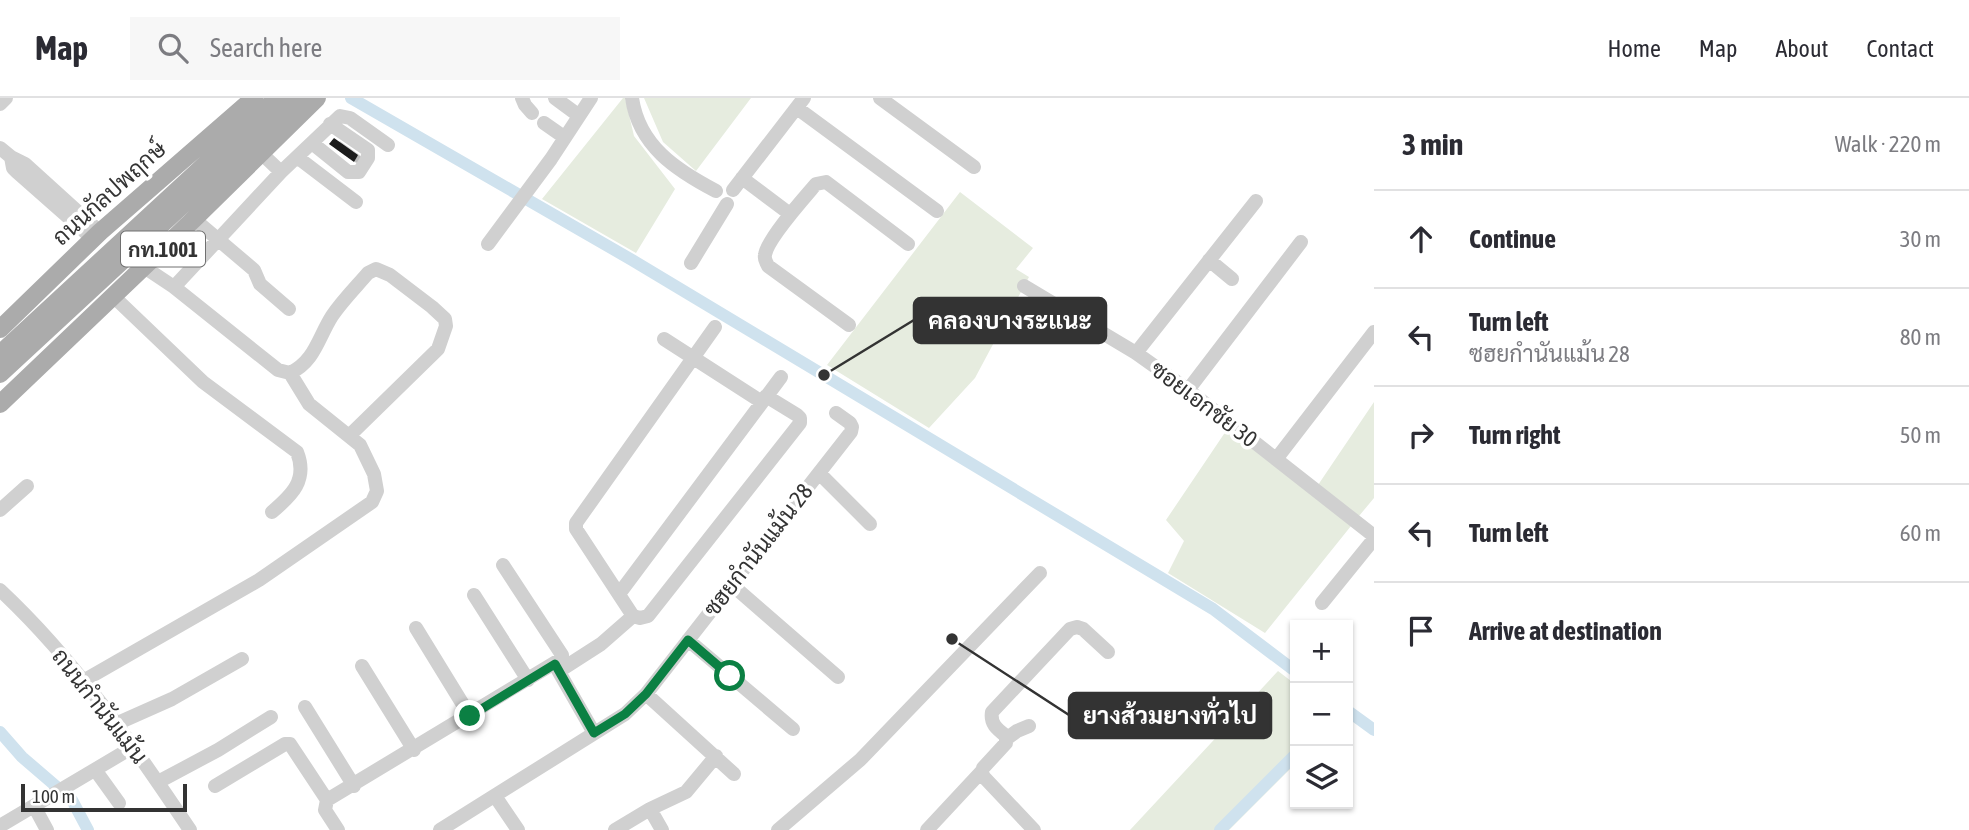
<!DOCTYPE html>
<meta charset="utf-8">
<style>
:root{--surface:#fff;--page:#f7f7f7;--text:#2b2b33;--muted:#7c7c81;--line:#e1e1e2}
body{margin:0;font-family:"Asap Condensed",Sarabun,sans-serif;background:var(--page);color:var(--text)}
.controls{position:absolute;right:21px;bottom:21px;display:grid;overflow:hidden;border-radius:0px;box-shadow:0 2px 5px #0004}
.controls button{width:63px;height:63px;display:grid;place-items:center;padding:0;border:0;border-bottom:2px solid var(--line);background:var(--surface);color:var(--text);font:35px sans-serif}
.scale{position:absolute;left:21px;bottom:18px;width:166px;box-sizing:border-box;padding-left:7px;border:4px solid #333;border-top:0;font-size:19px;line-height:24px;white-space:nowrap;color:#333;-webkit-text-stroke:5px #fff;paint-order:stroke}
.stop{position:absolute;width:21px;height:21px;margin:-16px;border:5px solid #0b8043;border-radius:50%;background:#fff}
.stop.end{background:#0b8043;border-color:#fff;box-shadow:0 2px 7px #0008}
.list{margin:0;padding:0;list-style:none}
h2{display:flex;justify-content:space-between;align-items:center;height:91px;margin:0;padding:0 28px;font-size:30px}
h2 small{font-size:23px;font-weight:400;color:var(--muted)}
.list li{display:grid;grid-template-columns:46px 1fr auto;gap:21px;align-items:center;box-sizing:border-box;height:98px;padding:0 28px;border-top:2px solid var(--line)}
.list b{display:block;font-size:26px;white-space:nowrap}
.list p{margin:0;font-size:23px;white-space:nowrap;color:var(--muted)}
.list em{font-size:23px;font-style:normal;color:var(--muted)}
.icon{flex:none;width:38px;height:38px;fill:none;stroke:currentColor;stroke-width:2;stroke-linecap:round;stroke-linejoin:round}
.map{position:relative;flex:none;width:1374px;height:732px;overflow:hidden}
header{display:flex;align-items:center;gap:42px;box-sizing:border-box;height:98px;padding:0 35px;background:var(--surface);border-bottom:2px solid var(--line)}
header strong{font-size:33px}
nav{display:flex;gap:38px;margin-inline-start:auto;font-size:24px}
.search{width:490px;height:63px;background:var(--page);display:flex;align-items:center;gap:18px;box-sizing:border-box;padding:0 24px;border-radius:0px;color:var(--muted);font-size:26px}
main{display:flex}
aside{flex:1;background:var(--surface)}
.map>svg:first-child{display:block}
</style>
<header>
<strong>Map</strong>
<div class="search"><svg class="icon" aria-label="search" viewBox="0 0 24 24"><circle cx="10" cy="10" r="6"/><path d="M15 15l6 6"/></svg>Search here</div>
<nav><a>Home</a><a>Map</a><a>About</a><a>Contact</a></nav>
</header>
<main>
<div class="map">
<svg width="1374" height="732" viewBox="0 0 1374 732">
<defs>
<filter id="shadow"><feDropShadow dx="6" dy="3.5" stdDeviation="0" flood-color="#0004"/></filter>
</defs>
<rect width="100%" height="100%" fill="#fff"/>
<path fill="#e6ecdf" d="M623,0H625L634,38L675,91L636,155L542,101Z
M644,0H751L696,73L663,44Z
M960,94L1033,150L1016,171L1029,179L975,280L929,330L827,267Z
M1374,304V400L1359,418L1318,387Z
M1228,330L1351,428L1265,535L1168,475L1184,443L1166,422Z
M1278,573L1295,586V666L1229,732H1130Z"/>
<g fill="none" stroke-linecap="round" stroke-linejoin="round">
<path stroke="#cfe2ee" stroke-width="12" d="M351,0L632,162L1213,511L1295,573
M1348,613L1374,632
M0,634L22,659L72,702L88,732
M1220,732L1295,657"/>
</g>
<path fill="#1a1a1a" filter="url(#shadow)" d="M334,40L358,57L354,64L329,46Z"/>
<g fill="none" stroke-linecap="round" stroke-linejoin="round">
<path stroke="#d0d0d0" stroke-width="14" d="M522,0L525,7L532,15
M555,0L578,17
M632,0C639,48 676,72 716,93
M880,0L974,69
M0,6L6,0
M797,10L937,113
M544,25L564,39
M312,45L348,74H359L368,60V52L330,26
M0,50L11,59L25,66L100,134
M261,55L281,74L340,18L350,20L388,47
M11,59L13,70L17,74L93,141
M297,59L356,104
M742,80L790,116
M733,92L804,0
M194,121L254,172L260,186L289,211
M488,146L551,61L591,0
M1209,162L1232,181
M691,165L727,106
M144,169L174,189L278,272L290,275C315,263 318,240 332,218C342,203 356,189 368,175L376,171L390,177L432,209L445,221L446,228L438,251L350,337
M1024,188L1136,255L1188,292L1374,438
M174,189L281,74
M113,198L203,284L297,354C308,382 292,397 272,414
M849,227L768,168C766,163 764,162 765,157C767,141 805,99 816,86L826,84L908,146
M664,241L762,304
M1136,255L1256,103
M1188,292L1301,144
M1277,360L1374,234
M819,375L870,426
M0,412L27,388
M731,486L838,579
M0,492C76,563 133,647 190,732
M619,496L781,279
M474,497L528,582
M1322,505L1374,441
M633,518L640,520L648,518L800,325V320L797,317L766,298
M416,530L470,618
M688,542L793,631
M555,567L594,635
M362,568L414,652
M559,573L601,546L633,518L576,431V425L715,229
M83,583L259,482L372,404L377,393L374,376L360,347L309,306L290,275
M646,596L734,676
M305,609L354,688
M118,625L172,601L242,561
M1006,641L1017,633L1029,628
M96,673L119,705
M158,684L218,652L271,619
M215,688L285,646H290L327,702
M495,698L518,732
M34,708L47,732
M650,711L662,732
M0,728L133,649
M338,732L325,712L327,702L561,561L562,557L503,467
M440,732L625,616L646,596L851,334L852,329L850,325L836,315
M615,732L650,711L686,694L716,658
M778,732L860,662L1040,475
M927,732L982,673
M1034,732L982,677L983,670L1006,645V638C997,631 990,626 992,614L1070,531L1077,529L1083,531L1108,554"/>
<path stroke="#ababab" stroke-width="18" d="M0,231L100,134L254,0
M0,256L277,0
M0,276L298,0
M0,306L194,121L317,0"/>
</g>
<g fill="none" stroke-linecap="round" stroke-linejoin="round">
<path stroke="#0b8043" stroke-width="9" d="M470,618L555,566L594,635L625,616L646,596L688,542L730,578"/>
</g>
<g text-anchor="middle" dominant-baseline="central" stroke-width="7" stroke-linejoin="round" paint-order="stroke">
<rect fill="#fff" stroke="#707070" stroke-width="2" x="121" y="133.5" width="84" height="35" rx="5"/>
<g font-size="21" font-weight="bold" fill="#333">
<text x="163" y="151">กท.1001</text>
</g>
<g font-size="23" fill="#333" stroke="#fff">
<text transform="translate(109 95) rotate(-42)">ถนนกัลปพฤกษ์</text>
<text transform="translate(1204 306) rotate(37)">ซอยเอกชัย 30</text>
<text transform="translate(758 452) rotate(-52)">ซฮยกำนันแม้น 28</text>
<text transform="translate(100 608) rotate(52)">ถนนกำนันแม้น</text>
</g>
</g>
<path fill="none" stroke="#333" stroke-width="2.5" d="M824 277L914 222M952 541L1069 617"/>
<g fill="#333" stroke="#fff" stroke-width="2.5">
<circle cx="824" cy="277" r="7"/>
<circle cx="952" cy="541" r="7"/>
</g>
<g fill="#333" stroke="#333" stroke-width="2.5">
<rect x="914" y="200" width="192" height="45" rx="7"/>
<rect x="1069" y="595" width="202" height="45" rx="7"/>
</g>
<g font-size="24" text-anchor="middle" font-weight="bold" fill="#fff">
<text x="1010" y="231">คลองบางระแนะ</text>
<text x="1170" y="626">ยางส้วมยางทั่วไป</text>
</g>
</svg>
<div class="controls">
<button>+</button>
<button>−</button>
<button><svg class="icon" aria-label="layers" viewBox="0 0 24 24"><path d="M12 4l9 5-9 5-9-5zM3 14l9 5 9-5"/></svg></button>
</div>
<div class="scale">100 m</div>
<div class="stop" style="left:730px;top:578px"></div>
<div class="stop end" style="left:470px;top:618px"></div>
</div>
<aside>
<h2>3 min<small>Walk · 220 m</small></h2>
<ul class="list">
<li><svg class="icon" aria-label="ahead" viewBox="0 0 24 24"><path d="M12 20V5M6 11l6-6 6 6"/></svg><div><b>Continue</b></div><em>30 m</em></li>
<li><svg class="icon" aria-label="left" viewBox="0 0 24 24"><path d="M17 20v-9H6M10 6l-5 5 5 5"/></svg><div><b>Turn left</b><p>ซฮยกำนันแม้น 28</p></div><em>80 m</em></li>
<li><svg class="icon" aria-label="right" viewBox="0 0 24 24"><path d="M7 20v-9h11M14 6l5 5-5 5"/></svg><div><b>Turn right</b></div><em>50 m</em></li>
<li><svg class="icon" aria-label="left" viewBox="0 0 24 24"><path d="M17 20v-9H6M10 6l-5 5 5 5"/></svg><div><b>Turn left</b></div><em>60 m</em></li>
<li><svg class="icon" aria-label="arrive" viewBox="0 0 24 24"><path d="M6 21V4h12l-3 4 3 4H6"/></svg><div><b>Arrive at destination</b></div></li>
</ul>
</aside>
</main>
